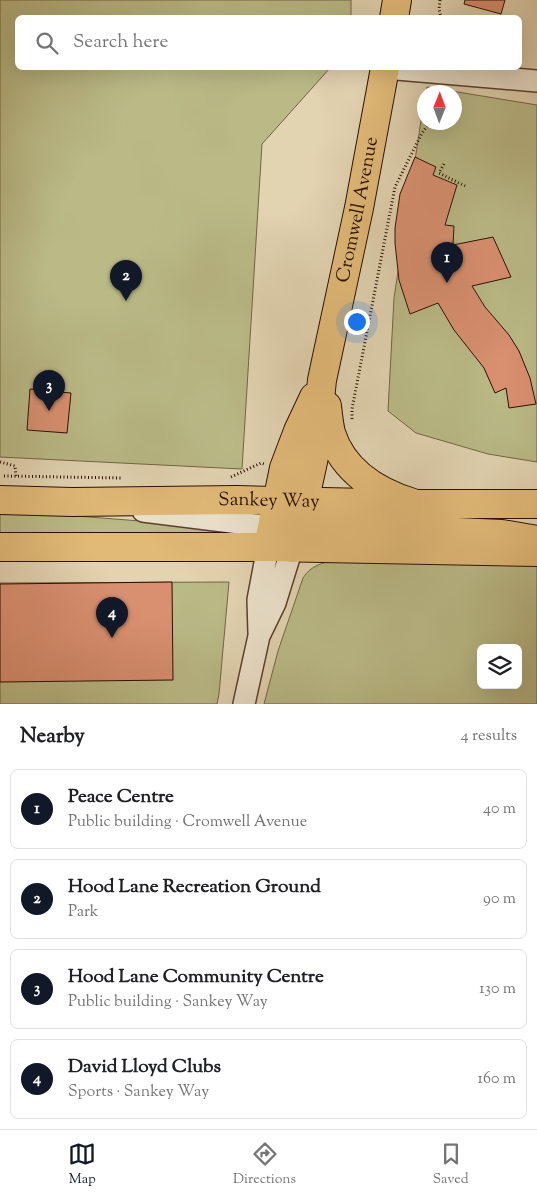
<!DOCTYPE html>
<meta charset="utf-8">
<style>
:root{--surface:#fff;--page:#f6f6f6;--text:#202124;--muted:#757577;--line:#e0e0e0;--accent:#111827}
body{margin:0;font-family:"Sorts Mill Goudy",serif;background:var(--page);color:var(--text)}
.controls{position:absolute;right:15px;bottom:15px;display:grid;overflow:hidden;border-radius:8px;box-shadow:0 5px 20px #0002}
.controls button{width:45px;height:45px;display:grid;place-items:center;padding:0;border:0;border-bottom:1px solid var(--line);background:var(--surface);color:var(--text);font:25px sans-serif}
.compass{position:absolute;left:417px;top:85px;width:45px;height:45px;border-radius:50%;background:var(--surface);box-shadow:0 5px 20px #0002;rotate:1deg}
.you{position:absolute;left:356px;top:321px;width:18px;height:18px;margin:-12px;border:4px solid #fff;border-radius:50%;background:#1a73e8;box-shadow:0 0 0 8px #1a73e833}
.badge{display:grid;place-items:center;width:32px;height:32px;border-radius:50%;background:var(--accent);color:#fff;font-size:16px;font-weight:700}
.pin{position:absolute;translate:-50% -41px;filter:drop-shadow(0 1px 2px #0008)}
.pin::after{content:'';position:absolute;top:26px;width:18px;height:15px;background:inherit;clip-path:polygon(0 0,100% 0,50% 100%)}
.list{margin:0;padding:0;list-style:none}
h2{display:flex;justify-content:space-between;align-items:center;height:65px;margin:0;padding:0 20px;font-size:21px}
h2 small{font-size:16px;font-weight:400;color:var(--muted)}
.list li{display:grid;grid-template-columns:32px 1fr auto;gap:15px;align-items:center;box-sizing:border-box;height:80px;margin:0 10px 10px;padding:0 10px;border:1px solid var(--line);border-radius:8px}
.list b{display:block;font-size:19px;white-space:nowrap}
.list p{margin:0;font-size:16px;white-space:nowrap;color:var(--muted)}
.list em{font-size:16px;font-style:normal;color:var(--muted)}
.icon{flex:none;width:28px;height:28px;fill:none;stroke:currentColor;stroke-width:2;stroke-linecap:round;stroke-linejoin:round}
.map{position:relative;flex:none;width:537px;height:704px;overflow:hidden}
.search{position:absolute;background:var(--surface);box-shadow:0 5px 20px #0002;left:15px;right:15px;top:15px;height:55px;display:flex;align-items:center;gap:12px;box-sizing:border-box;padding:0 18px;border-radius:8px;color:var(--muted);font-size:19px}
.sheet{height:425px;background:var(--surface)}
nav{display:flex;justify-content:space-around;align-items:center;box-sizing:border-box;height:70px;border-top:1px solid var(--line);background:var(--surface);font-size:14px;color:var(--muted)}
nav a{display:grid;justify-items:center;gap:2px}
nav .on{color:var(--accent)}
.map>svg:first-child{display:block}
</style>
<div class="map">
<svg width="537" height="704" viewBox="0 0 537 704">
<rect width="100%" height="100%" fill="#e2d3b1"/>
<filter id="stains"><feTurbulence type="fractalNoise" baseFrequency=".004" numOctaves="4"/><feColorMatrix values="0 0 0 0 .2 0 0 0 0 .09 0 0 0 0 .02 0 0 0 .5 -.17"/></filter>
<radialGradient id="worn" r=".72"><stop offset=".6" stop-color="#630" stop-opacity="0"/><stop offset="1" stop-color="#630" stop-opacity=".3"/></radialGradient>
<path fill="#baba87" stroke="#736444" fill-rule="evenodd" d="M0,0H351V17L18,18V68H330L262,144L242,469L0,457Z
M427,87L537,105V462L488,454L416,433L388,411L394,298L424,101V122H454V92H426Z
M0,510L242,529L244,534L0,538Z
M338,560L537,565V704H264L278,651L303,578C311,565 324,562 338,560ZM481,648H518V685H481Z
M229,582L219,694L217,704H0V583Z"/>
<path fill="#d99071" stroke="#2c0e00" d="M465,0H505L501,14L464,4Z
M415,157L436,167L433,175L457,185L445,225L454,226L453,245L493,237L511,277L472,286L485,307L509,335L519,351L530,378L536,404L509,408L506,388L495,393L484,368L454,330L438,303L410,314L399,280L395,243V228L400,194Z
M43,383L59,384V392L71,393L67,433L27,430L30,389L43,390Z
M172,582L173,680L0,682V584Z"/>
<g fill="none" stroke-linecap="round" stroke-linejoin="round">
<defs>
<path id="minor" d="M385,68L537,81
M143,511L271,527C282,531 289,536 292,548L275,603L259,636L244,704
M259,633L258,600L268,547"/>
<g id="major">
<path d="M394,18L397,0"/>
<path d="M327,406C328,415 329,425 331,433C343,471 377,492 413,503"/>
<path d="M284,517L289,521L298,525L502,534L537,540"/>
<path d="M268,547L284,468L298,431L314,397"/>
<path id="s1" d="M292,548L304,503L314,457L322,380L359,208L385,68"/>
</g>
<g id="highway">
<path id="s2" d="M0,500L72,502L237,500L416,504H537"/>
<path d="M0,547H268L537,552"/>
</g>
</defs>
<use href="#minor" stroke="#5a3f2c" stroke-width="24"/>
<use href="#major" stroke="#2c0e00" stroke-width="30"/>
<use href="#highway" stroke="#2c0e00" stroke-width="30"/>
<path stroke="#2c0e00" stroke-width="3" stroke-dasharray="1 2.5" stroke-linecap="butt" d="M440,0L439,9L441,18
M444,164L439,173L465,186
M352,419V409L395,187L422,133L430,122
M0,462L15,466L16,476
M4,476L123,478
M231,477L261,463L264,464"/>
<use href="#minor" stroke="#ece2cc" stroke-width="21"/>
<use href="#major" stroke="#e1ba78" stroke-width="28"/>
<use href="#highway" stroke="#e1ba78" stroke-width="28"/>
</g>
<g text-anchor="middle" dominant-baseline="central" stroke-width="5" stroke-linejoin="round" paint-order="stroke">
<g font-size="19" fill="#2c0e00" stroke="#ece2cc">
<text stroke="none"><textPath href="#s1" startOffset="345">Cromwell Avenue</textPath></text>
<text stroke="none"><textPath href="#s2" startOffset="269">Sankey Way</textPath></text>
</g>
</g>
<rect width="100%" height="100%" filter="url(#stains)"/>
<rect width="100%" height="100%" fill="url(#worn)"/>
</svg>
<div class="controls">
<button><svg class="icon" aria-label="layers" viewBox="0 0 24 24"><path d="M12 4l9 5-9 5-9-5zM3 14l9 5 9-5"/></svg></button>
</div>
<svg class="compass" viewBox="-18 -18 36 36"><path d="M0-13l5 13h-10z" fill="#e53935"/><path d="M0 13l5-13h-10z" fill="#757577"/></svg>
<div class="you"></div>
<div class="pin badge" style="left:447px;top:283px">1</div>
<div class="pin badge" style="left:126px;top:301px">2</div>
<div class="pin badge" style="left:49px;top:411px">3</div>
<div class="pin badge" style="left:112px;top:638px">4</div>
<div class="search"><svg class="icon" aria-label="search" viewBox="0 0 24 24"><circle cx="10" cy="10" r="6"/><path d="M15 15l6 6"/></svg>Search here</div>
</div>
<section class="sheet">
<h2>Nearby<small>4 results</small></h2>
<ul class="list">
<li><span class="badge">1</span><div><b>Peace Centre</b><p>Public building · Cromwell Avenue</p></div><em>40 m</em></li>
<li><span class="badge">2</span><div><b>Hood Lane Recreation Ground</b><p>Park</p></div><em>90 m</em></li>
<li><span class="badge">3</span><div><b>Hood Lane Community Centre</b><p>Public building · Sankey Way</p></div><em>130 m</em></li>
<li><span class="badge">4</span><div><b>David Lloyd Clubs</b><p>Sports · Sankey Way</p></div><em>160 m</em></li>
</ul>
</section>
<nav>
<a class="on"><svg class="icon" aria-label="map" viewBox="0 0 24 24"><path d="M3 6l6-2 6 2 6-2v14l-6 2-6-2-6 2zM9 4v14M15 6v14"/></svg>Map</a>
<a><svg class="icon" aria-label="directions" viewBox="0 0 24 24"><path d="M12 3l9 9-9 9-9-9zM9 14v-3h6M13 9l2 2-2 2"/></svg>Directions</a>
<a><svg class="icon" aria-label="saved" viewBox="0 0 24 24"><path d="M7 4h10v16l-5-4-5 4z"/></svg>Saved</a>
</nav>
